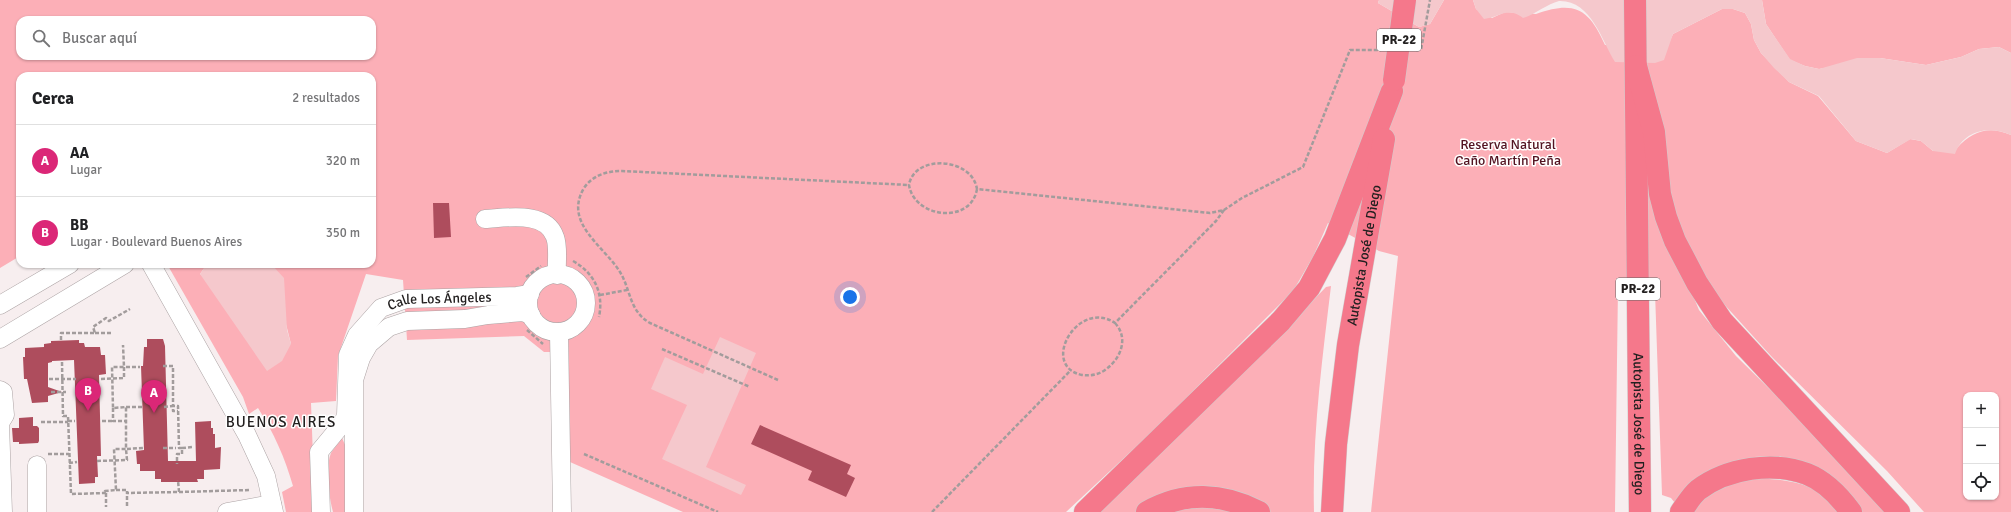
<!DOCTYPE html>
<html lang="es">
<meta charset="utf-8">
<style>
:root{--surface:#fff;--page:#f6f6f6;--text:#202124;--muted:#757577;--line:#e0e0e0;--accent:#db2777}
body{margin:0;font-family:Signika,sans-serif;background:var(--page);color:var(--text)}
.controls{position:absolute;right:12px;bottom:12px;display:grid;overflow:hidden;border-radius:8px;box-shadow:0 1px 3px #0004}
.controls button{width:36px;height:36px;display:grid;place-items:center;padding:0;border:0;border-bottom:1px solid var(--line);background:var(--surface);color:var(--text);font:20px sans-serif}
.you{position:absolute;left:850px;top:297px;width:14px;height:14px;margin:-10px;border:3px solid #fff;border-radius:50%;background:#1a73e8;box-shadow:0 0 0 6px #1a73e833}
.badge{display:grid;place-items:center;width:26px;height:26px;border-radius:50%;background:var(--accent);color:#fff;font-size:13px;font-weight:700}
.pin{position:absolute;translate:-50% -33px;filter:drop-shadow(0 1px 2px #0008)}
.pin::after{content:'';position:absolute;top:21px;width:14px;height:12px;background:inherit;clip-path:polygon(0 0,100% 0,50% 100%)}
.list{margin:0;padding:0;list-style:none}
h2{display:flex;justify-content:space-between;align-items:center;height:52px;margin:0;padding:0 16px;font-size:17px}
h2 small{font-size:13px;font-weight:400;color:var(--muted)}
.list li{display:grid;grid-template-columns:26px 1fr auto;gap:12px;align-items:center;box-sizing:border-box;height:72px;padding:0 16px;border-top:1px solid var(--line)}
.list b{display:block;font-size:15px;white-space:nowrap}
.list p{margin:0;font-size:13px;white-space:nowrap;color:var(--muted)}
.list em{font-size:13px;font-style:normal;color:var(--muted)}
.icon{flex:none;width:22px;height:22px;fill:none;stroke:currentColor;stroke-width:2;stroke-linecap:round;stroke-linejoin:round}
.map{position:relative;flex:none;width:2011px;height:512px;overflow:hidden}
.search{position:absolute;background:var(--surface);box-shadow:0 1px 3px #0004;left:16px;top:16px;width:360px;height:44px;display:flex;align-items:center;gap:10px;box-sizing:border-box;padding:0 14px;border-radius:12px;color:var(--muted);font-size:15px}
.panel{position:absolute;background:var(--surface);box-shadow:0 1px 3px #0004;left:16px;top:72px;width:360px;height:196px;border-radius:12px}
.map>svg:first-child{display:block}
</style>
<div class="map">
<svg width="2011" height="512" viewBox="0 0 2011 512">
<rect width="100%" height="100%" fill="#f7eeef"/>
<path fill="#fcafb7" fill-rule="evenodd" d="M0,0H1379L1378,3L1419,27L1430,24L1444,0H1473L1476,9L1492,18L1505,12L1536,14C1575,0 1589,9 1605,45H1668L1673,34L1722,9H1733L1745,13L1751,24L1754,40L1761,53L1789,82L1818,96L1856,141L1887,153L1910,139L1921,141L1933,151L1957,148C1972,131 1989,125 2011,135V512H1924L1887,471L1771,356L1723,303L1694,298L1699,310L1736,356L1801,420L1887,512H1862L1858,505L1798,460L1776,456L1754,457L1757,478C1795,481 1814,482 1841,512H1682L1671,498L1662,495L1655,292L1618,286L1615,512H1371L1398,256L1379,251L1328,223L1313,257L1293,291L1153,431L1066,512H683L570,462L567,352H544L524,336L407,340L403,280L366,274L338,356L336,401L311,403L315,512H286L282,492L293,486C285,458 274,433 258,408L249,414L243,397L167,264H207L200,274L291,344L271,264H269H372V76H20V256L0,268ZM20,20H372V56H20ZM1966,395H1996V497H1966Z
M1762,0H2011V53L1999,47L1979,49L1961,57L1926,65L1880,58L1819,69L1805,66L1790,60L1766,24Z
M1331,286C1322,361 1312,437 1314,512H1099L1271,344L1326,287Z
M342,438L346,447L347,512H333C329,497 325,467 331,453C334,448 339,443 342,438Z"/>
<path fill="#f5c8cc" d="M1379,0H1444L1430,24L1419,27L1378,3Z
M1473,0H1762L1766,24L1790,59L1805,66L1819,69L1857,58H1880L1926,65L1961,57L1979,49L1999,47L2011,53V135C1990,125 1963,130 1955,154L1933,151L1921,141L1911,139L1887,153L1856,141L1819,96L1789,82L1774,68L1761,53L1754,40L1751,24L1745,13L1733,9H1722L1673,34L1664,60L1655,63L1615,62C1602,41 1591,0 1559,1C1547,4 1536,14 1523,18C1508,6 1500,17 1484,19L1476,9Z
M207,264H271L284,278L287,330L291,344L282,361L267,371L200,274Z
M720,337L756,353L706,467L746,485L741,495L662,459L687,405L651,389L665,357L703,374Z"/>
<path fill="#ae4d5d" d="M433,203H449L451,237L434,238Z
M147,339H163L165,346L168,461H196L195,422L211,421V428H213V434H215V448L221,447L220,469L204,470V479H197L198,482H161V479H155V471H140V464H137L136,451L144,450L141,366H143L144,347H147Z
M79,340V343H84L85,347H100L101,355H105L106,374L99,375L101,456H97L98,477H95V483L79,484L74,360L52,361V362L48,363V387L62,392L48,396V402L32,403L27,379H24L23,357H25V348L44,347V344L51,343V341Z
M33,417V426H37L39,428V441L38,443L19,444V442H13L12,428H19V418Z
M760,425L851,465L847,474L855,478L846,497L808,480L812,471L751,444Z"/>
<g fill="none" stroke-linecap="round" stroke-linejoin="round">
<defs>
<g id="minor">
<path d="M485,219C506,218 546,210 555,237C559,248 556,263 557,275"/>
<path d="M151,264L247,435L266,476L274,512"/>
<circle cx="557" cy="303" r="29"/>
<path d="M0,305L70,264"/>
<path d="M559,332L562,512"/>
<path d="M0,339L125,264"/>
<path d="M0,390L3,392L5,415L0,423L3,512"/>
<path d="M37,465V512"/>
<path d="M227,512L272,504"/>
<path id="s1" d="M321,512L319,452L343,423L346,415L348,355L357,335L381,308L406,299L517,296L530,294"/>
<path d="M354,512V380L361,358L369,344L389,327L407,321L465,319L488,315L523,312L531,315"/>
</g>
<g id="highway">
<path id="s2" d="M1635,0L1640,512"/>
<path d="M1636,66L1654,132L1660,194L1666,217L1675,241L1697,283L1722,321L1899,512"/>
<path d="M1085,512L1281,321L1309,288L1335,239L1392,91"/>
<path d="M1147,512C1184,491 1223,493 1259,512"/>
<path id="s3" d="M1332,512L1336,444L1348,345L1384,139"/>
<path d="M1681,512C1686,505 1691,496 1698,490C1727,468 1773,461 1807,474C1825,481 1840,497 1851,512"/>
</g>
</defs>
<use href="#minor" stroke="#aca3a4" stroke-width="19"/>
<use href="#highway" stroke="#cfcece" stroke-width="23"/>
<path stroke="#a29c9c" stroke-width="2.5" stroke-dasharray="4 2" stroke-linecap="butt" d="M1416,50H1421L1430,0
M977,189C971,225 914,218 909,185C914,154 972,157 977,189L1210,213L1224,210L1242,198L1303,167L1350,50H1381
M573,261C594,273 604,292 599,317
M526,277L541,266
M600,295L627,290
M1115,323C1129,338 1121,359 1105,370C1098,375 1090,376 1082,375C1039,366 1078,298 1115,323L1216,221L1224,210
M527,330L543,344
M95,333H111
M61,340V333H95L93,327L106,318L109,321L130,309
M662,349L750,387
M62,362L63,416H68L71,494L106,493L105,491L116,490L114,449H126V407L113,408L112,367H124L123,345
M163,366H173V406H178L179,448H182V454H177V464
M49,379H76
M101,379L124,378V367H140
M778,380L650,323C629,311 631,290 620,272C604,246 563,223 584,188C593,175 607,171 622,171L909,185
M51,392H66
M126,407H144
M164,407L173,406V411H178
M113,408V421H126
M68,421H75
M102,421H113
M41,422H68
M163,448H176
M182,448L193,447
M48,454H69
M584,454L718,512
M97,461L127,460L126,449L143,448
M69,463L77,462
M116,490H127V493L179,492L178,480
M179,492L250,490
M106,493V507
M127,506V493
M932,512L1071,370"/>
<use href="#minor" stroke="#fff" stroke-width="18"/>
<use href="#highway" stroke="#f5788b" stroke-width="22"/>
<defs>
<path id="highway-bridge" d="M1394,80L1405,0"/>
</defs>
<use href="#highway-bridge" stroke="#cfcece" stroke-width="23" stroke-linecap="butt"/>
<use href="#highway-bridge" stroke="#f5788b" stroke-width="22"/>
</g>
<g text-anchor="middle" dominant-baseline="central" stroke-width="3" stroke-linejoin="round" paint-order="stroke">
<g fill="#fff" stroke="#656363" stroke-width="1">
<rect x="1377" y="29" width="44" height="22" rx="3"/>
<rect x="1616" y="278" width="44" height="22" rx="3"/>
</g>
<g font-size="13" font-weight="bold" fill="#232020">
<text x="1399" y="40">PR-22</text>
<text x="1638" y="289">PR-22</text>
</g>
<g font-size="14" fill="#531321" stroke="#fff">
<text x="1508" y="144">Reserva Natural<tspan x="1508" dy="16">Caño Martín Peña</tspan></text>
</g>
<g font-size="14" fill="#232020" stroke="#fff">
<text stroke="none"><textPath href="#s3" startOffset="259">Autopista José de Diego</textPath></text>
<text stroke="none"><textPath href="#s1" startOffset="284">Calle Los Ángeles</textPath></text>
<text stroke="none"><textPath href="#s2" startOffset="424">Autopista José de Diego</textPath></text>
</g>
<g font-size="15" letter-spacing="1" fill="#232020" stroke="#fff">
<text x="281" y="422">BUENOS AIRES</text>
</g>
</g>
</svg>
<div class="controls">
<button>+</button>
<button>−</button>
<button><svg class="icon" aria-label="locate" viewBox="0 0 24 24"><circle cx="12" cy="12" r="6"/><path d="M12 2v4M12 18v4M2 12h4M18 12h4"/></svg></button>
</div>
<div class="you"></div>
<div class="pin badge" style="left:154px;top:413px">A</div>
<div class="pin badge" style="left:88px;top:411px">B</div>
<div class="search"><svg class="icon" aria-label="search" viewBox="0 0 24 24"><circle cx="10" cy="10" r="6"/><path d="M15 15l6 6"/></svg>Buscar aquí</div>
<section class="panel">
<h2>Cerca<small>2 resultados</small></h2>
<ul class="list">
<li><span class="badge">A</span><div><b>AA</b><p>Lugar</p></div><em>320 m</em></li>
<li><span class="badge">B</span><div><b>BB</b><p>Lugar · Boulevard Buenos Aires</p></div><em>350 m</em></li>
</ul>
</section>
</div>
